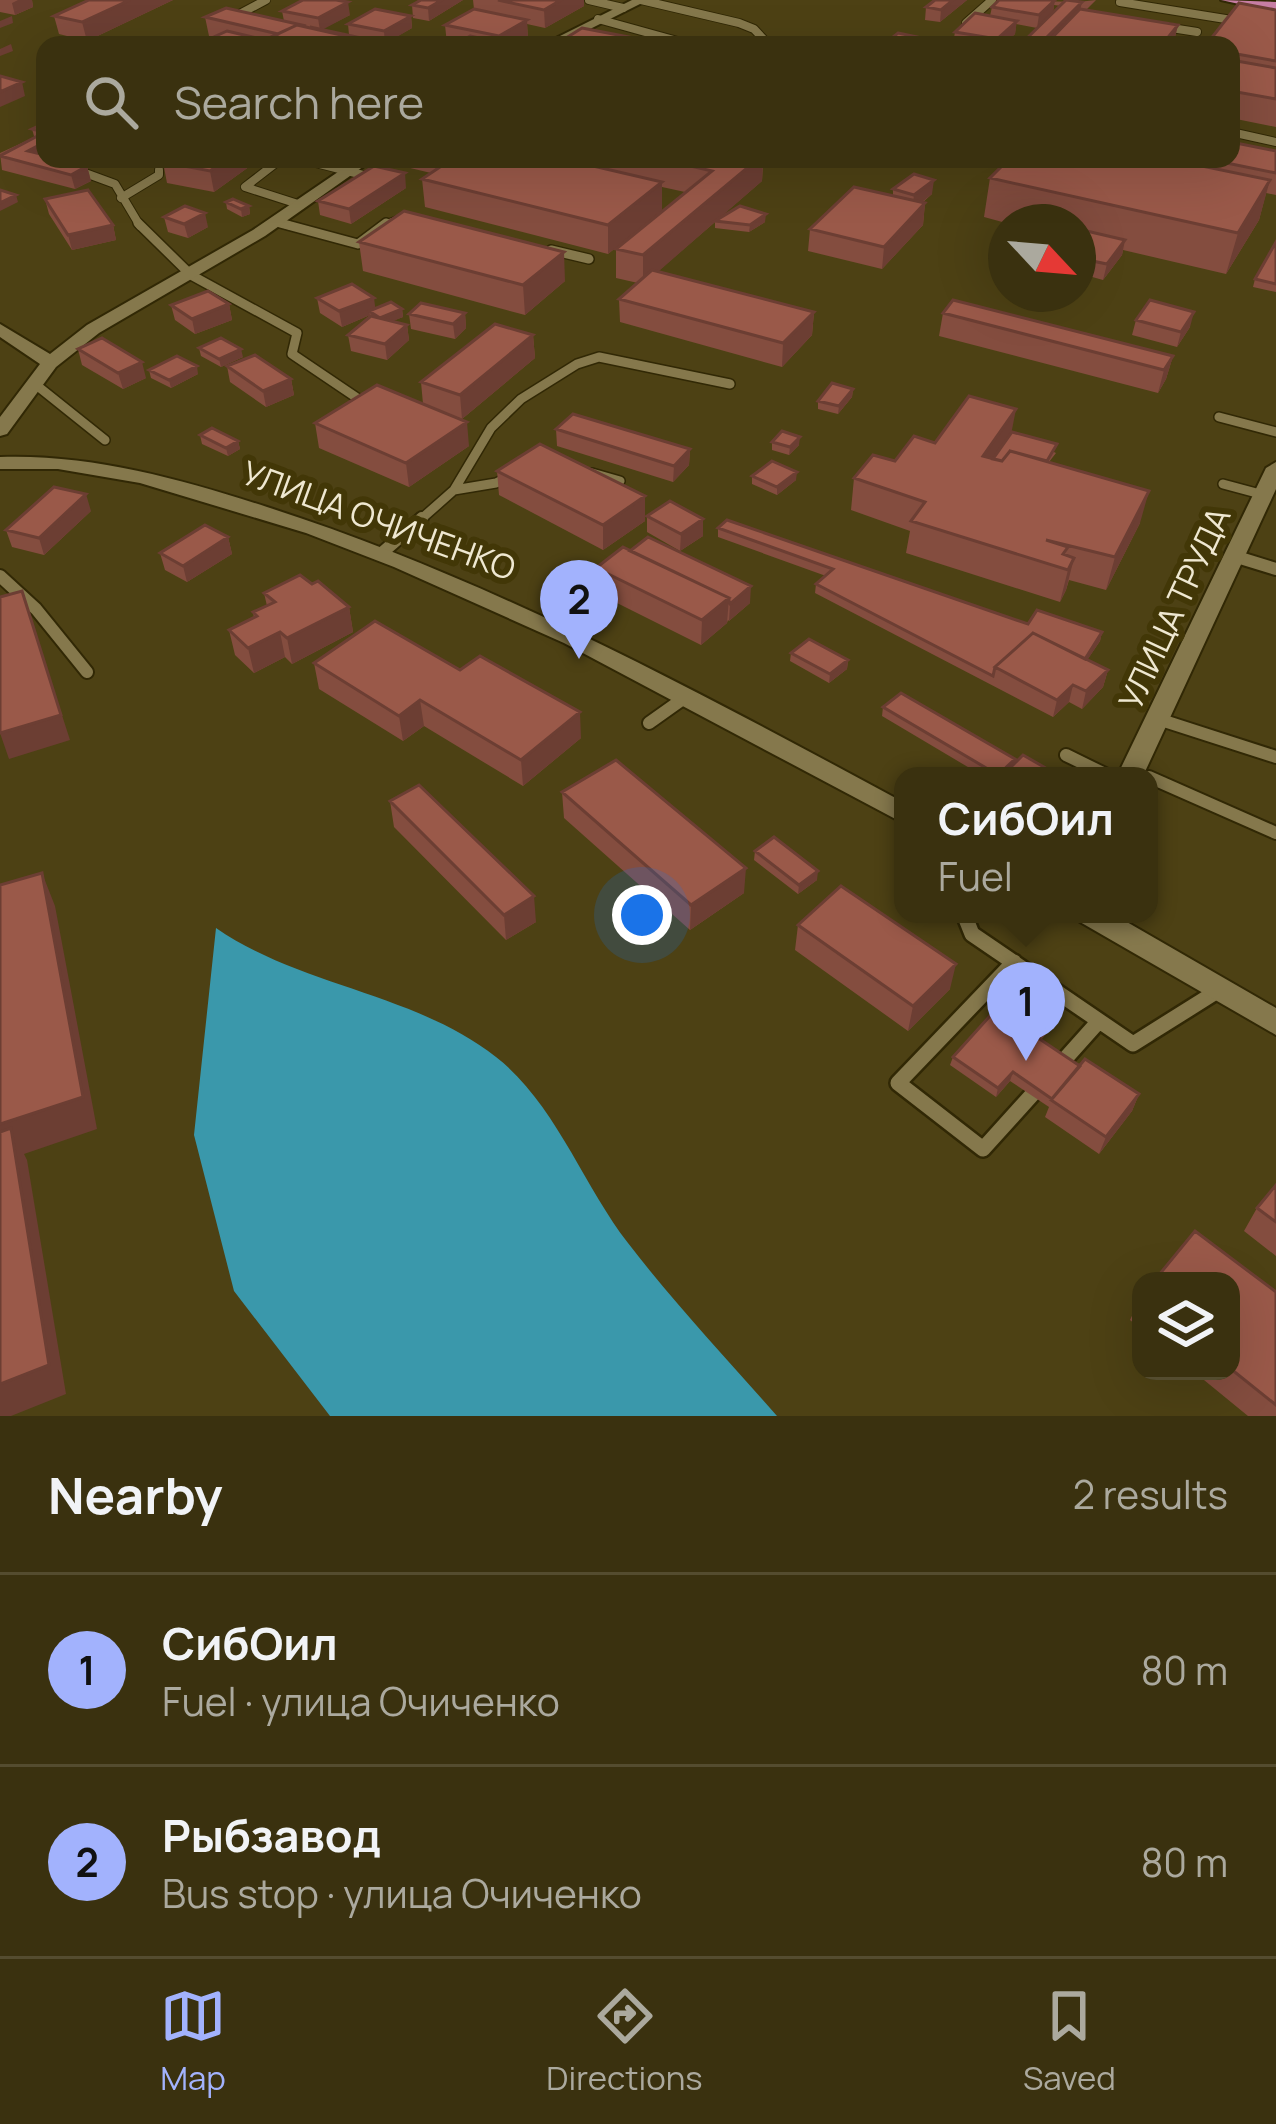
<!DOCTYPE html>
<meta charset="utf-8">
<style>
:root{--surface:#3a310f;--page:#453d1d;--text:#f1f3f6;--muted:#aba99e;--line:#544c2f;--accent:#a2b2fd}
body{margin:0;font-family:Manrope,sans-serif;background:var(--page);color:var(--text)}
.controls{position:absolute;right:36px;bottom:36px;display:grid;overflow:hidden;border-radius:24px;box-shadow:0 12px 48px #0002}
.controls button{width:108px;height:108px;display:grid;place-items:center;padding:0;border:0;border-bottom:3px solid var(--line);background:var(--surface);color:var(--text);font:60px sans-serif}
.compass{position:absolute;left:988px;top:204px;width:108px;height:108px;border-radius:50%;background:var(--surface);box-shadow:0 12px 48px #0002;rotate:116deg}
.you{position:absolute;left:642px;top:915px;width:42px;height:42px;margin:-30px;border:9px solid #fff;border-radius:50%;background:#1a73e8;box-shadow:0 0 0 18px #1a73e833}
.badge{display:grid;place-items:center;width:78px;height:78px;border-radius:50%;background:var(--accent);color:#111;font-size:39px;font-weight:700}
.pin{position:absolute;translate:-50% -99px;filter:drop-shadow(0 3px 6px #0008)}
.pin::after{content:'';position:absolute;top:63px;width:42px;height:36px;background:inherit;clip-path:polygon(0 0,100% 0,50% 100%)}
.popup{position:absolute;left:894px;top:767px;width:264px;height:156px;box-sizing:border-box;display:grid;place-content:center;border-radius:24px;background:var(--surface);filter:drop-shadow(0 3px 9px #0005);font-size:39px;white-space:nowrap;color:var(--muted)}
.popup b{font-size:45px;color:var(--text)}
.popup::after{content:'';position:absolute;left:50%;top:100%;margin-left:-24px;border:24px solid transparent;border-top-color:var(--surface)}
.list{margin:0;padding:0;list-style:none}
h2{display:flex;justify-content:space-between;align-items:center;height:156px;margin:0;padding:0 48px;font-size:51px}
h2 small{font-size:39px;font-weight:400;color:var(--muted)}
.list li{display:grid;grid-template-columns:78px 1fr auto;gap:36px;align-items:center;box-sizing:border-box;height:192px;padding:0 48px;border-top:3px solid var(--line)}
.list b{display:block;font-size:45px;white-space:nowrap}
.list p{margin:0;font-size:39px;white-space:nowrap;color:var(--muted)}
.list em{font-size:39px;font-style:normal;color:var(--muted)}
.icon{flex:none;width:66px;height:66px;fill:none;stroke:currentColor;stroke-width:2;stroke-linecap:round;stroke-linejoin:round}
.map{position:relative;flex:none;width:1276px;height:1416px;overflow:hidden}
.search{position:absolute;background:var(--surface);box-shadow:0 12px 48px #0002;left:36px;right:36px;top:36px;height:132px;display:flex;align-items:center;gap:30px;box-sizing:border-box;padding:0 42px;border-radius:24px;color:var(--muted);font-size:45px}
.sheet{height:540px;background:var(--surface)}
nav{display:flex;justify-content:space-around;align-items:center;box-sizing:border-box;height:168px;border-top:3px solid var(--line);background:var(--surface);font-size:33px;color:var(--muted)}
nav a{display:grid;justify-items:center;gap:6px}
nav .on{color:var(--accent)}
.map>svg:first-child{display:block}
</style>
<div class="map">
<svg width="1276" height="1416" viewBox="0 0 1276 1416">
<rect width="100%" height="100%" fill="#4d4114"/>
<path fill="#3a98ab" d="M216,928C301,987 415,993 496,1057C555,1103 583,1185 628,1243C674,1303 727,1359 777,1416H330L234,1291L194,1135Z"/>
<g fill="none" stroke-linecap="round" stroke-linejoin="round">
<defs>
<path id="service-far3" d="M589,0L623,8
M641,0L739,23L754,29L769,45
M1120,2L1238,21
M598,19L692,45
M242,20L234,17L266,0
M966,23L992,0
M1165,27L1197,32
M1231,132L1276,142
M281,159L245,187L301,205
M300,159L375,178
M77,170L115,184L140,226
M121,198L159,175V170
M277,222L291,226
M382,226L403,218"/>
<path id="service-far2" d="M138,223L191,275L297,333L292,354L366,404
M280,223L358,244L386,223
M551,250L589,259
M35,384L105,440
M1219,417L1276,432
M592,473L620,481
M1223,484L1264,495
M454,490L491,428L521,399L577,364L599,357L730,384
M419,521L454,490L496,483L512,475"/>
<path id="service-far1" d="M383,552L422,518
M1237,557L1276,569
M0,576L36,609L87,672
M1158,719L1276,757
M649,723L687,696
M1066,755L1109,776
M1149,777L1276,833"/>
<path id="service" d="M964,914L972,934L1133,1044L1219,990
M1014,962L898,1083L983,1149L1039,1087
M1057,1068L1099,1021"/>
<path id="minor" d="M632,0H648L558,45H542Z
M357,159H374L265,236L99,333L56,367L7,434L0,436V417L40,364L0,337V324L50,354L87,325L253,230Z
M0,457C92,454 180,479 267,507C491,579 697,691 903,802V823L564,643L394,567L306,533L140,483L58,469H0Z
M1276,462V489L1143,776H1117L1266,468Z
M1076,914H1113L1276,1008V1035L1080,922Z"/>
<path id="primary" d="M1221,0L1276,2V12Z"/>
</defs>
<use href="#service-far3" stroke="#312805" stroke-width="10"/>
<use href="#service-far2" stroke="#312805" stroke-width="12"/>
<use href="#service-far1" stroke="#312805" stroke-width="16"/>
<use href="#service" stroke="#312805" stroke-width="20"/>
<use href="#minor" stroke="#312805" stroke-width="4"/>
<use href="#primary" stroke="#312805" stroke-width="4"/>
<use href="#service-far3" stroke="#85784c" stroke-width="8"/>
<use href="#service-far2" stroke="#85784c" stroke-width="9"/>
<use href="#service-far1" stroke="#85784c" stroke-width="12"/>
<use href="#service" stroke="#85784c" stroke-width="15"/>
<use href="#minor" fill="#85784c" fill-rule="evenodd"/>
<use href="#primary" fill="#c77ea4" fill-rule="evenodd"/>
</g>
<path fill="#844d3f" d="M0,0H32L33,7L15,15L0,12Z
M89,0H173L87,41L59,34L54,16Z
M463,0L429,21L413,18L412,5Z
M473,0H584V6L545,28L527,24L528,39L517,45L447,44L445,25L474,9Z
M935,0H967L940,22L925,20L926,7Z
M999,0L1078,2L1096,0L1087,9H1080L1178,25L1173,45H1020L1061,6L1054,5L1053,12L1037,28L1016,24L1015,34L1003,45L953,44L955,32L990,16L992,7Z
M1276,10V127L1231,118V45Z
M282,11L350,15L322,29L349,35L348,24L411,16L412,28L385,43L389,45H199L214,37L209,36L205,17L284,21Z
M45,123V159L87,166L91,181L75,189L2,170L0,153L37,136H34L32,129Z
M1276,151V195L1266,193L1259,220L1226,274L1123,250L1122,255L1103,280L1078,273V222L1006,223L984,217L990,178L1009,159H1231Z
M260,159L214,192L167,183L163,162Z
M406,159H786L775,168L763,165L762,181L719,218L765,222L749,232L715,228V222L657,272L814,312L812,335L782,367L620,322L619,299L638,283L616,278V249L685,192L662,187V210L608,254L425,207L422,179L431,173L406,167Z
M930,159H971L964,166Z
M406,188L351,224L320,215L318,201Z
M893,189L932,194L922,203H925L923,225L882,269L808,251L810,229L893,196Z
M45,199L113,225L116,240L72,250L49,214Z
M226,202L249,206L250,214L242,217L227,209Z
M164,217L208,227L188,238L168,232Z
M359,242L565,281L525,315L363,271Z
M1276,242V292L1253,287L1255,279Z
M317,298L375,309H402L403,317L392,321L407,325L409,340L387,360L351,351L348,335L370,315L342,327L320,313Z
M229,304L232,320L195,334L175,320L171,305Z
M465,313L466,328L455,339L411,329L409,314Z
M943,313L1173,356L1166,379L1158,393L939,336Z
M1136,320L1190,327L1177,347L1132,335Z
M533,335L535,358L462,419L450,415L469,446L409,487L319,448L315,423L423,404L421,382Z
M199,348L243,357L221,367L201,356Z
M78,349L146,378L123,389L82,365Z
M227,366L291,379L294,395L266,407L230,382Z
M149,370L198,374L171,388L151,378Z
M853,389L852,397L838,414L818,409V401Z
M556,429L690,449L689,465L673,482L557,446Z
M1012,432L1056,453L1049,462L1140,523L1106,590L1069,580L1066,590L1060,602L906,553L910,531L851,510L854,478L935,443Z
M200,435L238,441L240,449L228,456L202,444Z
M772,442L799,445L789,455L772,450Z
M497,471L645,496V521L603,550L499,495Z
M752,476L796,480L777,495L752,484Z
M91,511L44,555L12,547L6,530Z
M647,516L703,536L680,551L647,532Z
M718,528L1028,624L1102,632L1100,641L1087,660L1108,670L1103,687L1082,709L1069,702L1053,717L815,593L816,584L826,576L718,537Z
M228,537L232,554L187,582L165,570L160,553Z
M596,568L750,603L729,621L728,620L727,623L701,645L597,593Z
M312,584L349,607L353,632L292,664L285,657L254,673L235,655L229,630L254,618L253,612L267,606L264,593Z
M791,653L848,660L847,669L829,683L790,661Z
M314,663L581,738L523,786L424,726L403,741L319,689Z
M883,707L1013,765L1044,767L1042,776H1006V774L1004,776H983L882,716Z
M562,792L744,893L690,930L564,818Z
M390,801L536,922L506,940L394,827Z
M755,851L817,880L798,894L754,860Z
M798,925L950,989L908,1031L795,950Z
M1049,1024L1047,1033L1041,1040L1080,1066L1139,1094L1132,1111L1099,1154L1045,1117L1049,1107L1010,1081L996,1097L950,1065L953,1057Z
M1276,1185V1256L1244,1231L1257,1208Z
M1231,1281L1276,1292V1416H1248L1193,1371H1231Z
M1141,1297V1329L1130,1320Z"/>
<path fill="#6c3e33" d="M18,0H32L33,7L15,15L12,3Z
M130,0H173L87,41L82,22Z
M442,0H463L429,21L428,8Z
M561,0H584V6L545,28L544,10Z
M953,0H967L940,22L941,10Z
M1055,0L1053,12L1037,28L1039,15Z
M348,2L350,15L320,31L318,18Z
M1082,2L1079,15L1050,45H1039Z
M12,16L13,23L0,28V21Z
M411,16L412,28L385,44L384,31Z
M527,20L528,39L517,45H499V36Z
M1017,21L1015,34L1003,45H996L997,39Z
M1178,25L1173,45H1162Z
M11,44L13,51L0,56V49Z
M22,82L25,96L0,107V92Z
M45,142V158L28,151Z
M227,159H260L214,192L210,171Z
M435,159H459L436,174Z
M758,159H763L762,181L643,285V255Z
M87,166L91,181L75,189L71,175Z
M405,173L406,188L351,224L349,209Z
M934,180L932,194L912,210L914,195Z
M1270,180L1259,220L1226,274L1238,233Z
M662,182V210L608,254V225Z
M16,195L18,202L0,211V203Z
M925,203L923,225L882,269L884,247Z
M249,206L250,214L242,217L241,209Z
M205,213L208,227L188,238L184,224Z
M766,214L765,222L749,232L750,225Z
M113,225L116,240L72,250L68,235Z
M1125,240L1122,255L1103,280L1107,264Z
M564,252L565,281L525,315L523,285Z
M374,298L376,313L369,311L370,315L342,327L339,311Z
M229,304L232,320L195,334L192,319Z
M402,309L403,317L381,326L380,318Z
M814,312L812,335L782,367L783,343Z
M1194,312L1190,327L1177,347L1181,332Z
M465,313L466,328L455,339L453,324Z
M407,325L409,340L387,360L385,344Z
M533,335L535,358L462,419L460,395Z
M241,349L243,357L221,367L219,359Z
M1173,356L1166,379L1158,393L1164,370Z
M142,362L146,378L123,389L118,373Z
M197,366L198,374L171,388L169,380Z
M291,379L294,395L266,407L263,391Z
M853,389L852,397L838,414L839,406Z
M1016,409L1010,440L978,479L983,456Z
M467,422L469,446L409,487L406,463Z
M800,437L799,445L789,455L790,447Z
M238,441L240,449L228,456L226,448Z
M690,449L689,465L673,482L674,466Z
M797,472L796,480L777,495V487Z
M1149,491L1140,523L1106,590L1115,557Z
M86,494L91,511L44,555L39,538Z
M645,496V521L603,550V525Z
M703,519V536L680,551L681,534Z
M228,537L232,554L187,582L183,566Z
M1074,558L1066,590L1060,602L1068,570Z
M751,586L750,603L729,621L730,604Z
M729,598L727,623L701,645L702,620Z
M349,607L353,632L292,664L287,638Z
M30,616L70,740L9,759L0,733Z
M280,632L285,657L254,673L248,648Z
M1102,632L1100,641L1078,674L1080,666Z
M848,660L847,669L829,683L830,674Z
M1108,670L1103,687L1082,709L1086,691Z
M1073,685L1069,702L1053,717L1057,700Z
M420,700L424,726L403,741L399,716Z
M580,712L581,738L523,786L521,760Z
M1015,759L1013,768L1004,776H998Z
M746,868L744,893L690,930L691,905Z
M818,871L817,880L798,894L799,885Z
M42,873L55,906L97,1129L24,1154L27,1160L66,1394L11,1416H0V1124Z
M534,896L536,922L506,940L504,915Z
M956,964L950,989L908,1031L913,1006Z
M1013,1072L1010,1081L996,1097L998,1088Z
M1139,1094L1132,1111L1099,1154L1106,1137Z"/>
<path fill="#9a5949" stroke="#6c3e33" stroke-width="3" d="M89,0H130L82,22L54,16Z
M303,0H336L348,2L318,18L282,11Z
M421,0H442L428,8L412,5Z
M498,0H561L544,10Z
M935,0H953L941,10L926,7Z
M999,0H1055L1039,15L992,7Z
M1066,0L1082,2L1039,45H1020Z
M1239,3L1276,10V61L1231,53V45H1206Z
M226,8L306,26L297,25L278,34L205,17Z
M375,9L411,16L384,31L348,24Z
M474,9L527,20L499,36L445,25Z
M1080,9L1178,25L1162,45H1045Z
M975,13L1017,21L997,39L955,32Z
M297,25L381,44L313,45L273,36Z
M310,27L389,44L381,45Z
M582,28L665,44L602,45L566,38Z
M227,31L286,45L198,44Z
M898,33L932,40L926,45H883Z
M470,36L498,42L494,45H455Z
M556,38L590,45H545Z
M1231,60L1276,68V99L1231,91Z
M0,76L22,82L0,92Z
M45,123V132L32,129Z
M45,132V142L28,151L45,155V159H59L87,166L71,175L0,156Z
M1231,142L1276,151V173L1207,159H1231Z
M168,159H227L210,171L163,162Z
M452,159H563L662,182L608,225L422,179Z
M661,159H758L643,255L616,249L712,171Z
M1009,159H1168L1270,180L1238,233L990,178Z
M374,166L405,173L349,209L318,201Z
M914,174L934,180L914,195L893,189Z
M854,187L925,203L884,247L810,229Z
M0,190L16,195L0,203Z
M88,190L113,225L68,235L45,199Z
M233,199L249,206L241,209L226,202Z
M185,206L205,213L184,224L164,217Z
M740,206L766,214L750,225L715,221Z
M404,211L564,252L523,285L359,242Z
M1078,229L1125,240L1107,264L1078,258Z
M1276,242V284L1255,279Z
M652,270L814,312L783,343L619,299Z
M352,284L374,298L339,311L317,298Z
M208,291L229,304L192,319L171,305Z
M953,300L1173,356L1164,370L943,313Z
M1150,300L1194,312L1181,332L1136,320Z
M391,302L402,309L380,318L369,311Z
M421,303L465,313L453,324L409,314Z
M371,316L407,325L385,344L348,335Z
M495,324L533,335L460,395L421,382Z
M102,338L142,362L118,373L78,349Z
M221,338L241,349L219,359L199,348Z
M255,355L291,379L263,391L227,366Z
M177,356L197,366L169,380L149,370Z
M832,383L853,389L839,406L818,401Z
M377,385L467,422L406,463L315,423Z
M969,396L1016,409L983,456L1002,461L1010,451L1149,491L1115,557L1046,540L1068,547L1063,554L1074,558L1068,570L911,521L925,502L854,478L873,455L895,461L914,436L935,443Z
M573,414L690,449L674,466L556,429Z
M212,428L238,441L226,448L200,435Z
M782,431L800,437L790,447L772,442Z
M1012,432L1057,444L1047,461L1010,451L1002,461L993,459Z
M540,444L645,496L603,525L497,471Z
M772,461L797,472L777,487L752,476Z
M54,487L86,494L39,538L6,530Z
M670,501L703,519L681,534L647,516Z
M727,520L1028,624L1037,610L1102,632L1085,659L1033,633L995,667L993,676L816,584L833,569L718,528Z
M205,525L228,537L183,566L160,553Z
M648,537L751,586L730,604L729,603V598L630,551Z
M623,547L729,598L702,620L596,568Z
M300,575L312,584L318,581L349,607L287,638L280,632L248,648L229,630L257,616L253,612L275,602L264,593Z
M22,591L61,715L0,733V597Z
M375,621L460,670L480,656L580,712L521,760L420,700L399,716L314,663Z
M1033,633L1108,670L1086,691L1073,685L1057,700L995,667Z
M809,639L848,660L830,674L791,653Z
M901,693L1015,759L998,775L883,707Z
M1023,755L1044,767L1035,776H1015L1007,771Z
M616,760L746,868L691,905L562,792Z
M419,785L534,896L504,915L390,801Z
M774,837L818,871L799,885L755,851Z
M42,873L83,1097L0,1124V885Z
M841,886L956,964L913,1006L798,925Z
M1007,997L1049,1024L1038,1038L1080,1066L1052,1099L1013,1072L998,1088L953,1057Z
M1085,1059L1139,1094L1106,1137L1051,1100Z
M11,1128L49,1365L0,1384V1132Z
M1276,1185V1222L1257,1208Z
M1195,1231L1276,1292V1405L1231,1369V1281H1154Z"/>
<g text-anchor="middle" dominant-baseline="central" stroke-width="12" stroke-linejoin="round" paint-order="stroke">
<g font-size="33" fill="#efe8d1" stroke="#423707">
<text transform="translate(379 520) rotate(20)">УЛИЦА ОЧИЧЕНКО</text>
<text transform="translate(1174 608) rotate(-65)">УЛИЦА ТРУДА</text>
</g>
</g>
</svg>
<div class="controls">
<button><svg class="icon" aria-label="layers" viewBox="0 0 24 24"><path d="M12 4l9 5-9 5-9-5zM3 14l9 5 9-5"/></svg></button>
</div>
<svg class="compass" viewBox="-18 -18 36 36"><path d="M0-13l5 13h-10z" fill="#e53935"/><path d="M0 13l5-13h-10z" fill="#aba99e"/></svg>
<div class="you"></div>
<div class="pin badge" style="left:1026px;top:1061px">1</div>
<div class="popup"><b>СибОил</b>Fuel</div>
<div class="pin badge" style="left:579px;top:659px">2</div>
<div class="search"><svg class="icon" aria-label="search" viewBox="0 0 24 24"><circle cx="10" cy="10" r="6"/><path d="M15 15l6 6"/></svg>Search here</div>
</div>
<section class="sheet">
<h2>Nearby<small>2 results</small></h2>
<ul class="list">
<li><span class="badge">1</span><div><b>СибОил</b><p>Fuel · улица Очиченко</p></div><em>80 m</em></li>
<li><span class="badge">2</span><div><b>Рыбзавод</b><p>Bus stop · улица Очиченко</p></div><em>80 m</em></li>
</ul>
</section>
<nav>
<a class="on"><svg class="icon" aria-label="map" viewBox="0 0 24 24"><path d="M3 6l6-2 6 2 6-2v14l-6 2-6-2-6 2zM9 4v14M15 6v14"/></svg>Map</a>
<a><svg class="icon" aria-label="directions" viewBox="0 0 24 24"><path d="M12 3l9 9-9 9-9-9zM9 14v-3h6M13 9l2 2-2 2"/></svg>Directions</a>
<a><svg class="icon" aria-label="saved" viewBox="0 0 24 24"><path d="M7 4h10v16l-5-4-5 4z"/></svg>Saved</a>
</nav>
